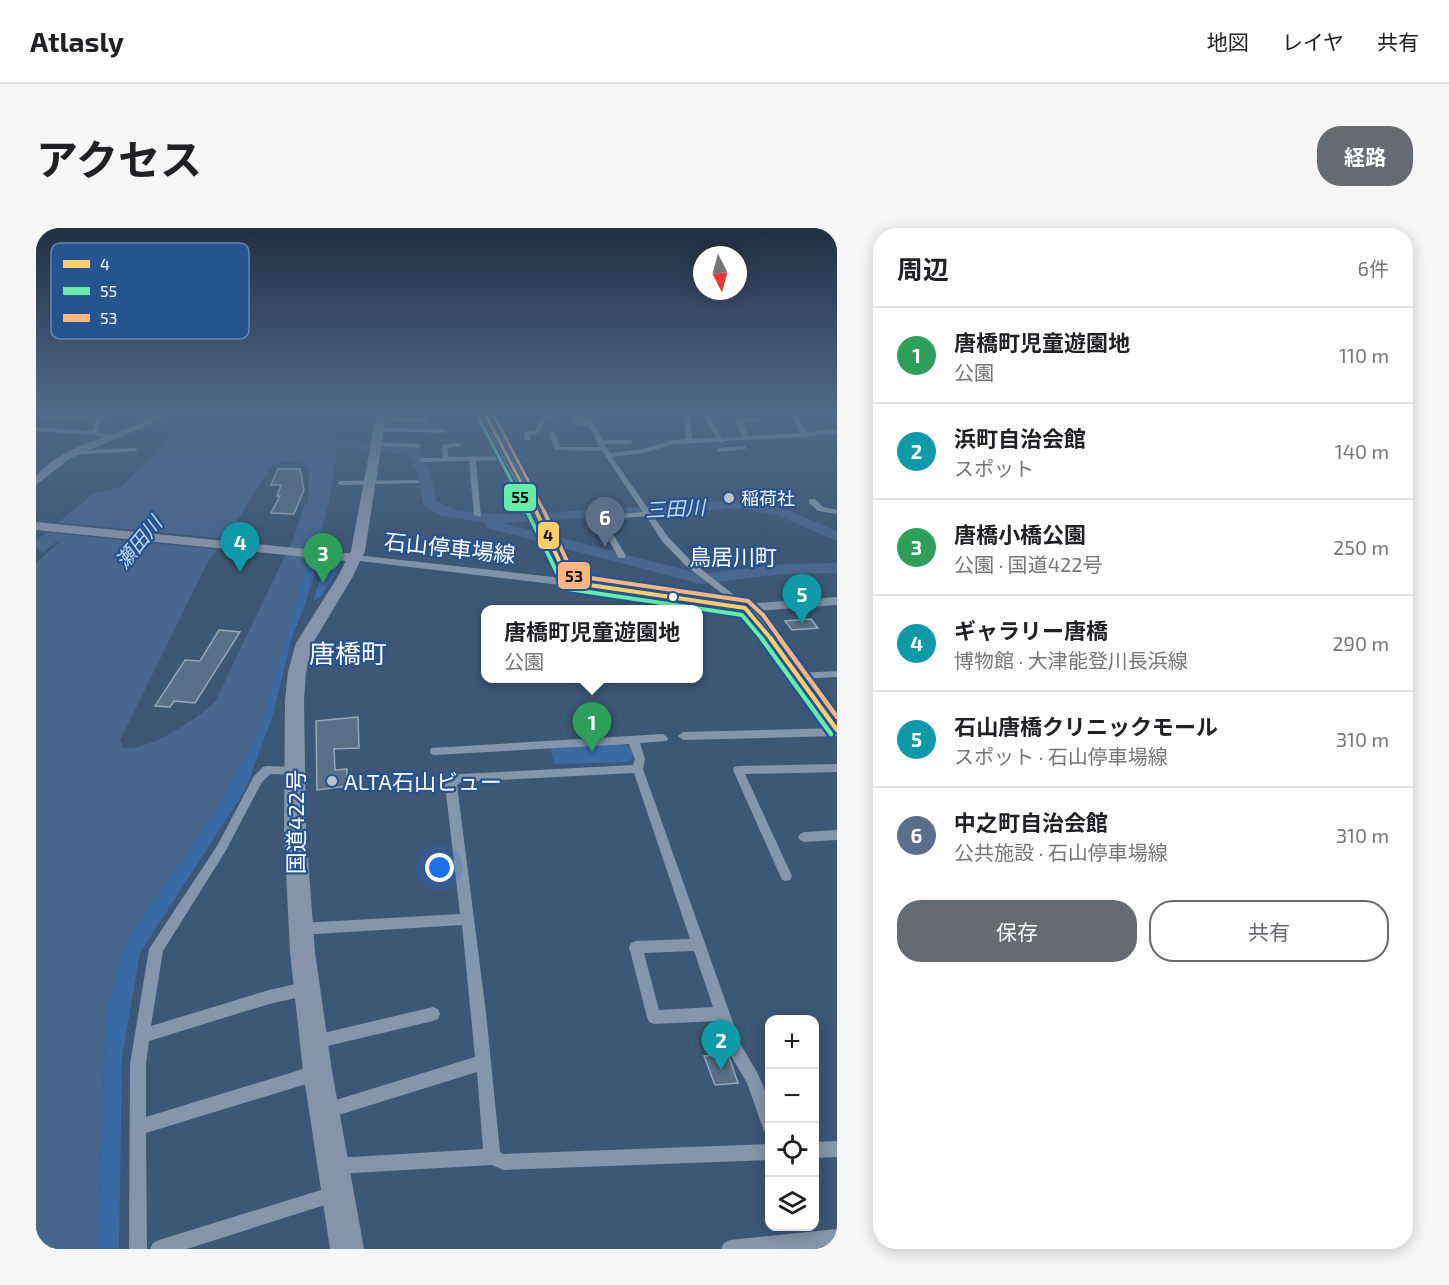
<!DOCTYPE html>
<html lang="ja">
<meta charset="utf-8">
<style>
:root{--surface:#fff;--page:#f6f6f6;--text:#202124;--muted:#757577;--line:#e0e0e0;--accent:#666a71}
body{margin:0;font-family:"Exo 2","Noto Sans JP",sans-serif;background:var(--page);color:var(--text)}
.controls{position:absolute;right:18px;bottom:18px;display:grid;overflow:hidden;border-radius:12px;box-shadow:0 3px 15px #0003}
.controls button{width:54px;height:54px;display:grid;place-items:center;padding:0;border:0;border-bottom:2px solid var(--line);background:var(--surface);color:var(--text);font:30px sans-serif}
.compass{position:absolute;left:657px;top:18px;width:54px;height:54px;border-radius:50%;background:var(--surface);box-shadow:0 3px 15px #0003;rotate:174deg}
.you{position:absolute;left:404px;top:640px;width:21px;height:21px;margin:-15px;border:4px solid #fff;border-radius:50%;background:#1a73e8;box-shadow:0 0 0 9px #1a73e833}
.badge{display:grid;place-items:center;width:39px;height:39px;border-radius:50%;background:var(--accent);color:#fff;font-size:20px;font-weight:700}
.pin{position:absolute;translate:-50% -50px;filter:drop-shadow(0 2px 3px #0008)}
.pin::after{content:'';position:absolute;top:32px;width:21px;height:18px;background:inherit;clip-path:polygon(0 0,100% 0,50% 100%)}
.popup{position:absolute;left:445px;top:377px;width:222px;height:78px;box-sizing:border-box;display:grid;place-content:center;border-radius:12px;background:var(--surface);filter:drop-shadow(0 2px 4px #0005);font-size:20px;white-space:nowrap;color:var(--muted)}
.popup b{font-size:22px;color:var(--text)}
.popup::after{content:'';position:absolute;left:50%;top:100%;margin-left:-12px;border:12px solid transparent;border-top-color:var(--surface)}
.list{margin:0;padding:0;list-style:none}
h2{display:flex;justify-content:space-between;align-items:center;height:78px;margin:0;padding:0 24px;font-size:26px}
h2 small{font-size:20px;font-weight:400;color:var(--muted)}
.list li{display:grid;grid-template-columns:39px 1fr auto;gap:18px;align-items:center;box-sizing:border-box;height:96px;padding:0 24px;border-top:2px solid var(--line)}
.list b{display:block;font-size:22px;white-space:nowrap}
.list p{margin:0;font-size:20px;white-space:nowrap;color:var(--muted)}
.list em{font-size:20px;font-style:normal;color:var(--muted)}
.actions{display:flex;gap:12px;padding:18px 24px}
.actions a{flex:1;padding:14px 0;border:2px solid var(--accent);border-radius:24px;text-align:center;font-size:21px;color:var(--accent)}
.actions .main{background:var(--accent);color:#fff}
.icon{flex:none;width:33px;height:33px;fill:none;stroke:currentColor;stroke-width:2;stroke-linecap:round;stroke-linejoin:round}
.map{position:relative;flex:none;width:801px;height:1021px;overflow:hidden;border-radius:24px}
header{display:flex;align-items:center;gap:36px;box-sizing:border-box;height:84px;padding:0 30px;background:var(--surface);border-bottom:2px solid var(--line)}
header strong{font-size:28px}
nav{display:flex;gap:33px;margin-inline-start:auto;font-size:21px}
.intro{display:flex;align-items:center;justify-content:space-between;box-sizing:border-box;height:144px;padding:0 36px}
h1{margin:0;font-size:42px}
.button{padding:15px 27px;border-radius:24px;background:var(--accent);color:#fff;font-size:21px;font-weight:700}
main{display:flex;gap:36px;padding:0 36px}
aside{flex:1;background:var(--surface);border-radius:24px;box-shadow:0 3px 15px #0003}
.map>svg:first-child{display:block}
</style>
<header>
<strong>Atlasly</strong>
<nav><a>地図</a><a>レイヤ</a><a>共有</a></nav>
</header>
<div class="intro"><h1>アクセス</h1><a class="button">経路</a></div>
<main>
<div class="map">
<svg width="801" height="1021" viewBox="0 0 801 1021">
<rect width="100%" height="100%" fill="#3d5776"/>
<path fill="#3a6ba4" d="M281,309L285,312V320L270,374L256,409L236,490L209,562L104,725L86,830L83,1021H61L70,788L83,736L93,709L180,581L215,519L229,486L255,387Z
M289,334L305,337L286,367L277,373Z
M585,515L595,520L598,528L592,534L518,536L514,517Z"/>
<path fill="#486890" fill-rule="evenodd" d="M150,182H297L301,212L329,217V220L302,218L292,279L283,309H281L273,333L229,486L215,519L180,581L93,709L83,736L70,788L61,1021H0V335L24,314L21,313L7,325L0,319V313L58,265L85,259L117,227ZM247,233L265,235L273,240L272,274L268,277L258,309L180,472C166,489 109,525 87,520L84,512L172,334L197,300L234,239Z"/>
<path fill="#3d5776" d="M18,294L193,311L184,322L6,304Z"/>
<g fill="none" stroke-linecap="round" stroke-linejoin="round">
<path fill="#486890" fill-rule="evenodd" d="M300,211L380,221L394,241L400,273L423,283L476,287L706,272L752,282L801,303V313L743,288L706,280L467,295L665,346L747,336L801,335V345L747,346L665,356L451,300L450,295L406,288L388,278L380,241L371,227L296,218L294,215Z"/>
</g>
<path fill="#5a6f88" stroke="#99a7b8" stroke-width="1.5" d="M242,241H264L268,262L258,286L235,285L244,268H241L245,257H235Z
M775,391L782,400L756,402L749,393Z
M183,402L204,404L159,475L138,473L134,479L119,478L149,432L164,433Z
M322,489L323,520L298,521L299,542L311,541V558L281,562L280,493Z
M692,826L702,855L679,857L668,828Z"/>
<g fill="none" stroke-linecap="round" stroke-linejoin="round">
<path fill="#8496a9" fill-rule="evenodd" d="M71,182H77L66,192L61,204L77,208V210L58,207L0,203V199L56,203L59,193L0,190V186L62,189Z
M402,182H451L448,184L404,185L401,183Z
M474,182H497C492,185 479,185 474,182Z
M521,182H530L556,193L567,212H594L597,214L594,216H569L574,225L607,221L637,212L650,211L648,188L651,186L654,188L656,211L680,210L668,189L671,187L674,189L686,210L707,209L699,192C704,189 718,188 723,191L720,193L706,194L713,208L764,205L757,189L744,182C760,182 764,192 770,204L801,201V205L768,209L688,213L685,215L682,214L638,216L608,225L576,229L632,309L655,333L712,378V382L709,383L649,337L626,313L610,288L569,292L590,328L589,330H583L560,290L564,288L607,284L566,223L519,222L513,205L518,204L524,219H564L553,198L538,197L532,187L526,184L508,195L503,205L494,207V213L489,212L488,204L499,202L504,193ZM540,190L549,194H542Z
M343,189L390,190L393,192L390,194L341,192V190Z
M800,190H801V194L797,192Z
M341,200L408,201L411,203L408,205L339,203L338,202Z
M338,214L382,216L385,218L382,220L336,217L335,216Z
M423,215L425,216V218L411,220L413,229L472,228L475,230L472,232L440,233L445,289L438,287L433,233L386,234L383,232L386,230H407L406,217Z
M708,218L710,219V221L683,224L680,222L683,220Z
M99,220L101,221V223L35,227L32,225L35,223Z
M381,252L383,253V255L304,257L301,255L304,253Z
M773,271H779L787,279L801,282V286L782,283L773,275Z
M801,443V449L762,451L757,448L762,445Z
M801,500V508L647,512L642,508L647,504Z
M627,506L632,510L631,513L604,515L609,531L607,541L705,817L722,846L734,874V905L728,903L711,855L694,826L682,793L618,796L613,794L611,789L593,719L595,715L600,713L654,711L598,545L425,554L421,557L450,785L464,924L467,926L734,916V932L467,942L456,937L300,946L294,944L292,938L294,932L300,930L447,921L441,844L290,891L284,889L282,883L284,877L290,875L439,829L426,697L264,707L259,705L257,701L259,697L264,695L424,686L409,557L411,551L424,546L597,537L599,531L593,516L399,527L395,526L394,523L395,520ZM658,723L677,779L623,782L608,725Z
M801,536V544L709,546L756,648L754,652L750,653L746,652L697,542L698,539L702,538Z
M231,538L259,539L263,540L264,543L263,546L259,547L234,546L226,554L189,624L127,723L115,798L233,762L269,754L274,756L276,761L274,766L269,768L233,776L113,813L110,836V889L280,837L285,840L288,845L285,850L280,853L110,905L111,1021H93L94,836L113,721L181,618L218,548L227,539Z
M801,602V612L768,614L764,612L762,609L764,606L768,604Z
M397,779L402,781L404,786L402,791L397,793L279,821L274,819L272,814L274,809L279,807Z
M801,913V929L778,930V914Z
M298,958L304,960L306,966L304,972L298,974L151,1021H114L117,1015L123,1012Z
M801,1001V1019L780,1021H685L688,1015L694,1012Z"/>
<path fill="#8092a6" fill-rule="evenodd" d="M443,182H451L523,316L539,352L709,376L801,369V377L719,383L801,491V507L796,506L717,394L705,383L516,356L316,332V328L320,327L527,350Z"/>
<path fill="#8493a9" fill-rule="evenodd" d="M127,182H137L117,195L35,230L0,257V248C36,208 89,211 127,182Z
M0,294L320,326L326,330L320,334L0,302Z"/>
<path fill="#8495a9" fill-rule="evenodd" d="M341,182H351L329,323L316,350L277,415L270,444L268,472L270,604L279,724L296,843L328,1021H294L267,843L254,724L248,604L249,472L252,444L260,415L301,350L315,323Z"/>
<defs>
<path id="bus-1-far2" d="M447,182L501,285"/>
<path id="bus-1-far1" d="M500,283L533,354
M533,354L709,380L736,412"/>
<path id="bus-1" d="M735,411L801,502"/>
<path id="bus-2-far2" d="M440,185L492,285"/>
<path id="bus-2-far1" d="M491,283L526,355
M532,361L706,387L727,412"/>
<path id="bus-2" d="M726,411L795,506"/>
<path id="bus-3-far2" d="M455,182L509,285"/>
<path id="bus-3-far1" d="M508,283L540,353
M534,347L712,373L727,387L745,412"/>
<path id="bus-3" d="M744,411L801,489"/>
</defs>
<use href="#bus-1-far2" stroke="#25548e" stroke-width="6"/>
<use href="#bus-1-far1" stroke="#25548e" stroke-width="8"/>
<use href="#bus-1" stroke="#25548e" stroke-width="9"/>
<use href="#bus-2-far2" stroke="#25548e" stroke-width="6"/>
<use href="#bus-2-far1" stroke="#25548e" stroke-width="8"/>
<use href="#bus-2" stroke="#25548e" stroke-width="9"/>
<use href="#bus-3-far2" stroke="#25548e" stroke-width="6"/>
<use href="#bus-3-far1" stroke="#25548e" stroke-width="8"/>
<use href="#bus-3" stroke="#25548e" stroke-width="9"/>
<use href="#bus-1-far2" stroke="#fece6d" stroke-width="3"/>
<use href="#bus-1-far1" stroke="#fece6d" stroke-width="4"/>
<use href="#bus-1" stroke="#fece6d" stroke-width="4.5"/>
<use href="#bus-2-far2" stroke="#66eda8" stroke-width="3"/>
<use href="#bus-2-far1" stroke="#66eda8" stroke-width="4"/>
<use href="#bus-2" stroke="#66eda8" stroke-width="4.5"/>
<use href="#bus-3-far2" stroke="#ffb580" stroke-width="3"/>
<use href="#bus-3-far1" stroke="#ffb580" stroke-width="4"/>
<use href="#bus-3" stroke="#ffb580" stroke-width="4.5"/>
</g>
<linearGradient id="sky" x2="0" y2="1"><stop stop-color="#223041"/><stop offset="0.56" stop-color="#51698a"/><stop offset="1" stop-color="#51698a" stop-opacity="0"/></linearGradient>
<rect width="801" height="325" fill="url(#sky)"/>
<g fill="#bbc4cf" stroke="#25548e" stroke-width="2">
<circle cx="693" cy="270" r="6"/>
<circle cx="296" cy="553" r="6"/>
</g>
<circle fill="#fff" stroke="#25548e" stroke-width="2" cx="637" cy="369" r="5"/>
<g text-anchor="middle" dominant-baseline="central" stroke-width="4.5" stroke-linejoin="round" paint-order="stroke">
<g font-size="18" fill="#fff" stroke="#25548e" text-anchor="start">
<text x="705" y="270">稲荷社</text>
</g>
<g font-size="20" font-style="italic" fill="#c1d8f2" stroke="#25548e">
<text transform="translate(639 280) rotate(-3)">三田川</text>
<text transform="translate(102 314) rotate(-51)">瀬田川</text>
</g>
<g font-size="22" fill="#fff" stroke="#25548e">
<text transform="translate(414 319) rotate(6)">石山停車場線</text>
<text transform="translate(259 594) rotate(-90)">国道422号</text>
</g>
<g font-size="22" fill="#fff" stroke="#25548e">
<text x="697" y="328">鳥居川町</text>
</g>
<g font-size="22" fill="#fff" stroke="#25548e" text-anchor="start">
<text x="308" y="553">ALTA石山ビュー</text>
</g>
<g font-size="26" fill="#fff" stroke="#25548e">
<text x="312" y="424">唐橋町</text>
</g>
</g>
<rect x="15" y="15" width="198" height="96" rx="9" fill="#25548e" stroke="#6687b0" stroke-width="1.5"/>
<rect x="27" y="32" width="27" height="8" fill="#fece6d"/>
<rect x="27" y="59" width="27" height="8" fill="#66eda8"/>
<rect x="27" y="86" width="27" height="8" fill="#ffb580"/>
<g font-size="16" fill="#fff">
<text x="64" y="42">4</text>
<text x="64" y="69">55</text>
<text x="64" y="96">53</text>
</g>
<g stroke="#25548e" stroke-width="2">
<rect x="467" y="255" width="34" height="29" rx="6" fill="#66eda8"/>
<rect x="501" y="293" width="23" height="29" rx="6" fill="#fece6d"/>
<rect x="521" y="333" width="34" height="29" rx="6" fill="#ffb580"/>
</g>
<g font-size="16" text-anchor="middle" font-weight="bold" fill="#111">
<text x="484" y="275">55</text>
<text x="512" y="313">4</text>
<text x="538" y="354">53</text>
</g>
</svg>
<div class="controls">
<button>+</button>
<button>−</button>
<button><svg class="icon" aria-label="locate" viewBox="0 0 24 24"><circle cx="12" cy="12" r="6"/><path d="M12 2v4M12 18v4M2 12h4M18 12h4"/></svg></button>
<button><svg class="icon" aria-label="layers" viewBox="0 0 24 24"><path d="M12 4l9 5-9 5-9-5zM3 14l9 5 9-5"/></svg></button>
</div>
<svg class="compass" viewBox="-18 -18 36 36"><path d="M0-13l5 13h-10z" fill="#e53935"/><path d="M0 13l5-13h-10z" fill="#757577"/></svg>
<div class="you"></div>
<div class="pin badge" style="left:556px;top:524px;background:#2e9e5b">1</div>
<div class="popup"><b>唐橋町児童遊園地</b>公園</div>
<div class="pin badge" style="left:685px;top:842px;background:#0f9aa8">2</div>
<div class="pin badge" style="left:287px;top:355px;background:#2e9e5b">3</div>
<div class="pin badge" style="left:204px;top:344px;background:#0f9aa8">4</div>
<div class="pin badge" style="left:766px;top:396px;background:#0f9aa8">5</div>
<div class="pin badge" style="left:569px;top:319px;background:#5c6f8a">6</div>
</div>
<aside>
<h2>周辺<small>6件</small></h2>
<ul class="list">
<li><span class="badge" style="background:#2e9e5b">1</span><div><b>唐橋町児童遊園地</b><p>公園</p></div><em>110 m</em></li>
<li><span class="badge" style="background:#0f9aa8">2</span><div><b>浜町自治会館</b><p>スポット</p></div><em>140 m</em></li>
<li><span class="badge" style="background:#2e9e5b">3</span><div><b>唐橋小橋公園</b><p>公園 · 国道422号</p></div><em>250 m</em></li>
<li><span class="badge" style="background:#0f9aa8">4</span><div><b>ギャラリー唐橋</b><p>博物館 · 大津能登川長浜線</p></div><em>290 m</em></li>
<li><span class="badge" style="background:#0f9aa8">5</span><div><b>石山唐橋クリニックモール</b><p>スポット · 石山停車場線</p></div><em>310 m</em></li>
<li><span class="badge" style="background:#5c6f8a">6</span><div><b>中之町自治会館</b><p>公共施設 · 石山停車場線</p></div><em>310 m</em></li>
</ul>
<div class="actions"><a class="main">保存</a><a>共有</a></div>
</aside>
</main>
